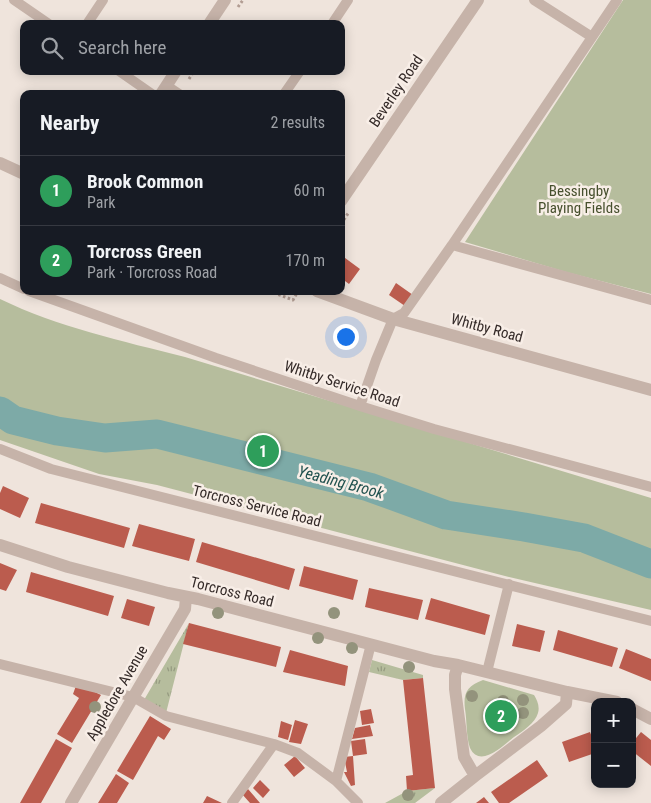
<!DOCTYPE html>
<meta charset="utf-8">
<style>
:root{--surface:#171b24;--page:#242831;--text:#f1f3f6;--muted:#9ea1a6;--line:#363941;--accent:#2563eb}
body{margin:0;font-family:"Roboto Condensed",sans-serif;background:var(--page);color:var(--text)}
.controls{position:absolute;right:15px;bottom:15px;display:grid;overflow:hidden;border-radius:10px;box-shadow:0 2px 12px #0003}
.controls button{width:45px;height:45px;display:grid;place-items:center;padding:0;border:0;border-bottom:1px solid var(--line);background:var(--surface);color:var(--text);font:25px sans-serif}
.you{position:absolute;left:345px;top:336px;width:18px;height:18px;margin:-12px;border:4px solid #fff;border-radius:50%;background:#1a73e8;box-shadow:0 0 0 8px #1a73e833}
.badge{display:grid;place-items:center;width:32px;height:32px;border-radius:50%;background:var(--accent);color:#fff;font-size:16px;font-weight:700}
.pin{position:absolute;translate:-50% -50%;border:2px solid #fff;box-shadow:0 1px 5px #0006}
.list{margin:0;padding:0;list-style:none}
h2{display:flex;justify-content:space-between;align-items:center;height:65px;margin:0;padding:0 20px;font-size:21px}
h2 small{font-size:16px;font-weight:400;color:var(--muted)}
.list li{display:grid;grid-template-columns:32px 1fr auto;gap:15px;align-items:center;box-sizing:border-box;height:70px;padding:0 20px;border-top:1px solid var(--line)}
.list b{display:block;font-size:19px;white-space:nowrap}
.list p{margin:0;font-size:16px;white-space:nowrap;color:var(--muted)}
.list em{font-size:16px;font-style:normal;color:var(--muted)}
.icon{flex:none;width:28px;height:28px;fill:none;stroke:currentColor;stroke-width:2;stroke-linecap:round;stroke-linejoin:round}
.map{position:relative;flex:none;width:651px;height:803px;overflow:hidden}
.search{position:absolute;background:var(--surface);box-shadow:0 2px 12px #0003;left:20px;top:20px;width:325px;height:55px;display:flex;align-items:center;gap:12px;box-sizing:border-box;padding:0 18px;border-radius:10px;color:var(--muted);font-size:19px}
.panel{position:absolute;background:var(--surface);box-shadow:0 2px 12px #0003;left:20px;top:90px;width:325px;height:205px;border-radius:10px}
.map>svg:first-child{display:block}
</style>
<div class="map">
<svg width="651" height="803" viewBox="0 0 651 803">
<defs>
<pattern id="grass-tufts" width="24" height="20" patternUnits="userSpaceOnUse" patternTransform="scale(1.25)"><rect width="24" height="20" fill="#b6bd9d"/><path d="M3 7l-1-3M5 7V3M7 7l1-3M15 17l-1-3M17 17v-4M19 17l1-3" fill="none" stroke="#959a80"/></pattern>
</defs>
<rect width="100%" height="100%" fill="#efe4dc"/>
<path fill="url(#grass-tufts)" d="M189,623L166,713L144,700Z
M372,660L423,675V678L403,680L369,672Z
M435,788L415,803H385L407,791Z"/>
<path fill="#b6bd9d" d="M623,0H651V294L566,272L465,242Z
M0,299C58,327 122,341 185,357L651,498V610L505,576L157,485L99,474L0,440Z
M483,680L534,695C537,700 540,706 538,713C535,723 523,731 514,737C504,745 480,769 470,748C466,737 467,721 465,709C463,693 467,686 483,680Z"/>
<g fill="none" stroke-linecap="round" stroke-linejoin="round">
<path stroke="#7daaa7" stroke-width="29" d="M0,411L13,420L57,431L105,438L157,434L369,487L446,515L524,527L584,538L651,564"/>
</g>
<path fill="#bb5c4e" d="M341,255L360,269L349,284L341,278Z
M396,283L413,295L405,306L389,295Z
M3,486L29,498L20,518L0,509V493Z
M41,503L130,528L124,548L35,523Z
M139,524L195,539L189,561L132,546Z
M202,542L295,569L289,590L196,562Z
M0,563L17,570L6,591L0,589Z
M304,566L358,580L353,600L299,586Z
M31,572L114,596L108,616L26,592Z
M369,588L423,600L418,620L365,607Z
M431,598L490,615L485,635L425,619Z
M127,599L155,607L149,626L121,618Z
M189,623L281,647L276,667L183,644Z
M517,624L545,631L540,652L512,646Z
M558,630L618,648L612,667L553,650Z
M626,649L651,659V681L619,668Z
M290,650L348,666L345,686L283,672Z
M423,678L435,788L407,791L406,776L413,775L403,680Z
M77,683L101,695L72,743L57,734L79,698L73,694Z
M371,709L374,723L362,725L360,711Z
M150,716L171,729L164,740L158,736L133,780L117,771Z
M295,720L308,724L301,744L289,742Z
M281,721L292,725L288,740L278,737Z
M370,725L373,736L352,739L355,728Z
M590,732L595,745V753L569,762L562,742Z
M641,732L651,740V766L632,751V743Z
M56,739L72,748L41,803H20Z
M365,739L367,754L353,756L355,785L351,786L344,772H347L344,757L353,756L351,741Z
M295,756L305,768L294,777L284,765Z
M537,760L548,776L509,803H499L491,792Z
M116,774L129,783L117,803H98Z
M260,780L270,790L263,798L253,788Z
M248,789L260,803H250L242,794Z
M207,796L222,803H203Z
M484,797L489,803H476Z"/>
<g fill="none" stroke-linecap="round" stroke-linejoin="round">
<path stroke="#b29d93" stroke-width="3" stroke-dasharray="2.5 2.5" stroke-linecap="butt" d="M238,7L243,0
M189,79L194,71
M341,224L349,212
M269,291L293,300L298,291"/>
<path stroke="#c6b3a9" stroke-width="10" d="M14,0L49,24
M534,0L592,37
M617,0L452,245L651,300
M87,24L103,0
M332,24L348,0
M119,71L152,94
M167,86L179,94
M284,94L300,71
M0,278L24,289
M29,291L216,358L360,406L434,429L651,487
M360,406L376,360L393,319L404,313L452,245
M0,449L51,469L651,621
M0,664L133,697L166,716L274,744L298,753L336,781
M487,672L509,584
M232,803L274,744
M358,803L336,781L371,644"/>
<path stroke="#c6b3a9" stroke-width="12" d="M209,24L225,0
M161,94L176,71
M0,163L24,174
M341,201L478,0
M317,291L393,319L651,390
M0,545L68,567L168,593L198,599L434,661L458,665L567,692L617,702
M458,665L455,675V689L464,757L475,776L541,726L566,704L567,692
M632,709L651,719
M71,803L185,609L186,597
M441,803L475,776"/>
</g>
<g fill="#93937c">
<circle cx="218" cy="613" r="6"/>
<circle cx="334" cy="613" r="6"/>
<circle cx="318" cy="638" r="6"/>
<circle cx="352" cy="648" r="6"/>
<circle cx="409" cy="667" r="6"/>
<circle cx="472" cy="696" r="6"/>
<circle cx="523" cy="700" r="6"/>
<circle cx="503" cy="701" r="6"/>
<circle cx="95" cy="707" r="6"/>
<circle cx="523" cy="713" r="6"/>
<circle cx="505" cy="717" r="6"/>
<circle cx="408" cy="795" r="6"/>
</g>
<g text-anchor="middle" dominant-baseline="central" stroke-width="5" stroke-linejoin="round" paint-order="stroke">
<g font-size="15" fill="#342a28" stroke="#f8eee7">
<text transform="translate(396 91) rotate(-56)">Beverley Road</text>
<text transform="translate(487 328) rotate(15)">Whitby Road</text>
<text transform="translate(342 384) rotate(18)">Whitby Service Road</text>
<text transform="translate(257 506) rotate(14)">Torcross Service Road</text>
<text transform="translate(232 592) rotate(14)">Torcross Road</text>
<text transform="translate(117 693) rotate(-60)">Appledore Avenue</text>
</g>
<g font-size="15" fill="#47502e" stroke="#f8eee7">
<text x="579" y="191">Bessingby<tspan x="579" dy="17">Playing Fields</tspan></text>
</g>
<g font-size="16" font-style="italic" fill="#21524f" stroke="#f8eee7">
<text transform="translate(341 482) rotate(15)">Yeading Brook</text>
</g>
</g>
</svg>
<div class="controls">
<button>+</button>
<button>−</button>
</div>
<div class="you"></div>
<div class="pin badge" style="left:263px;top:451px;background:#2e9e5b">1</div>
<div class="pin badge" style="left:501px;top:716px;background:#2e9e5b">2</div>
<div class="search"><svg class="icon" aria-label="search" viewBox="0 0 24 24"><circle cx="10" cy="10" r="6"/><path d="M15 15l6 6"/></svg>Search here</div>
<section class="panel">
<h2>Nearby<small>2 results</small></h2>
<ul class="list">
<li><span class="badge" style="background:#2e9e5b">1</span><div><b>Brook Common</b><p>Park</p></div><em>60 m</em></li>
<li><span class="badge" style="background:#2e9e5b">2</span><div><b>Torcross Green</b><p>Park · Torcross Road</p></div><em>170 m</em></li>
</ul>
</section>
</div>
